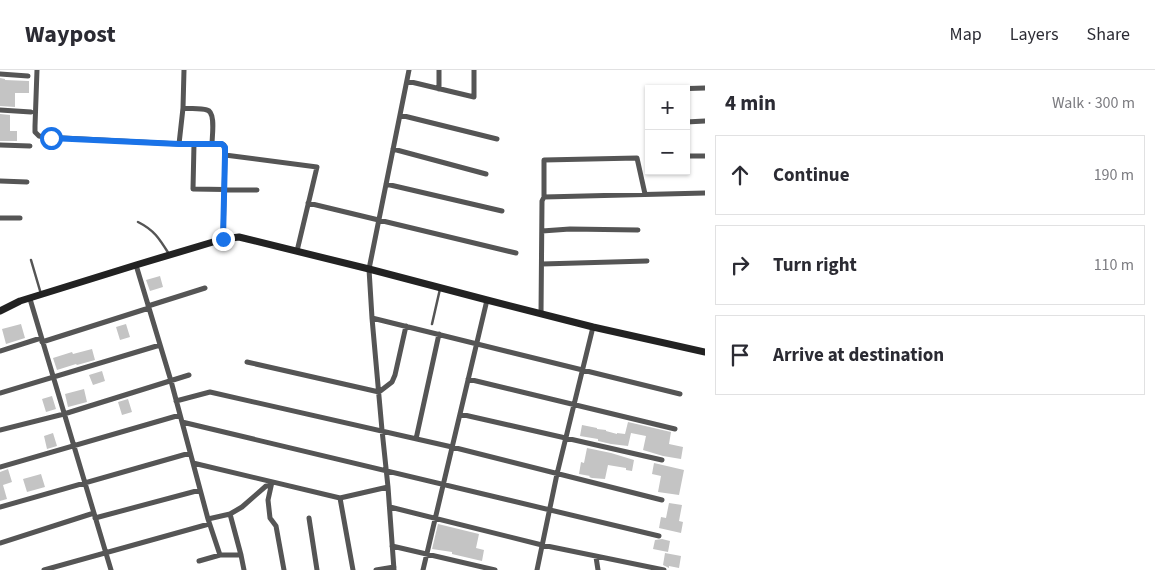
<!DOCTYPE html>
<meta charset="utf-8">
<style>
:root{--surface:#fff;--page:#f7f7f7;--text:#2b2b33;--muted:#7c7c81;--line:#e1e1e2}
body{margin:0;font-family:"Source Sans 3",sans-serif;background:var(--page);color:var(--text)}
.controls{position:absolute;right:15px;top:15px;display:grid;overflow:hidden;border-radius:0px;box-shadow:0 1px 4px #0004}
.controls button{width:45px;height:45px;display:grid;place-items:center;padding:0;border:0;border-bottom:1px solid var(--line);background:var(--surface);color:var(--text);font:25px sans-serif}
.stop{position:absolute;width:15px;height:15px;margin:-11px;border:4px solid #1a73e8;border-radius:50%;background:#fff}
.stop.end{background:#1a73e8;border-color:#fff;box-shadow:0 1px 5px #0008}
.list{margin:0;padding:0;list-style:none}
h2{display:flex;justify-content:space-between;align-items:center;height:65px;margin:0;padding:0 20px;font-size:21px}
h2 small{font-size:16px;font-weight:400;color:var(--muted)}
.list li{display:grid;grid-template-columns:32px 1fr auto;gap:15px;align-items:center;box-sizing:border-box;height:80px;margin:0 10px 10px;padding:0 10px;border:1px solid var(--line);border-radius:0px}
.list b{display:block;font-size:19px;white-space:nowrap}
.list em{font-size:16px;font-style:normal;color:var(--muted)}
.icon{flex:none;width:28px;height:28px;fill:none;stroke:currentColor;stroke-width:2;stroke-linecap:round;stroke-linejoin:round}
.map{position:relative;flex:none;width:705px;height:500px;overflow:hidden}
header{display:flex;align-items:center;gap:30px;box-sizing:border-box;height:70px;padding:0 25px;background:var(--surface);border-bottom:1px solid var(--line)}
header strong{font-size:24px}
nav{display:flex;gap:28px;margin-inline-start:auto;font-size:18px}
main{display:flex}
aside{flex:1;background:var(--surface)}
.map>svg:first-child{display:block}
</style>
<header>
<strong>Waypost</strong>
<nav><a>Map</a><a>Layers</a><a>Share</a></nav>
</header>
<main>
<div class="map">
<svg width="705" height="500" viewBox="0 0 705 500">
<rect width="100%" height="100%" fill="#fff"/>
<path fill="#c4c4c4" d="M0,8L5,9V10L29,11V23H15V37L0,36Z
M0,44L10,45V61H17V71H0Z
M160,206L163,217L150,221L146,210Z
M21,254L25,268L6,274L2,259Z
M126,254L130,267L120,270L116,257Z
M92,279L95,290L77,295L76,294L57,300L53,288L72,282L73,284Z
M102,301L105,311L93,315L89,305Z
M84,319L87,332L68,337L65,324Z
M52,326L56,339L46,342L42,329Z
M128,329L132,342L122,345L118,332Z
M628,352L671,362L669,374L683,377L681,389L663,386L643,380L646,366L631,363L628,376L611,374L598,371V369L580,366L582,355L597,358V359L606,360V361L617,364V363L625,364Z
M53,363L57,376L47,379L44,366Z
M587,378L611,383L634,390L632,401L626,400V398L608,395L605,409L592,408L589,407L590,406L579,404L581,392L584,393Z
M654,393L684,400L679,425L658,422L661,406L652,404Z
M8,399L12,412L3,415L7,429L0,431V402Z
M41,404L45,417L27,422L23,409Z
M669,433L682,435L679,451L683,452L681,463L659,458L661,447L666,448Z
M438,454L479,464L476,478L484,480L482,491L452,484V482L432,479Z
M662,469L670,471L668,482L653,479L655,470Z
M665,483L681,486L679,498L669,496V498L663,495Z"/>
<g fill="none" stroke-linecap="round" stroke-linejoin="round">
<path stroke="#555" stroke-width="2.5" d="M138,152C154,160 159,168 169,184
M31,190L41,224
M432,254L440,219"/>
<path stroke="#555" stroke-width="5" d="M37,0L35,56V62L39,66L44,67L179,74H222L224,75L225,85L223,169
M0,4L28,6
M407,11L474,27V0
M439,19V0
M673,19L705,18
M183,38C190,39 200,38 207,40C216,42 212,66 212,74
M0,40L31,42
M400,45L497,69
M686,52L705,51
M179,74L183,38L184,0
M194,74L193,119L257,120
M0,75L30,76
M393,79L486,104
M225,85L317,97L297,181
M686,86H705
M0,111L27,112
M386,114L502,141
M544,127V90L637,88L645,124
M308,133L516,183
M0,148H20
M542,161L570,159L638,160
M542,194L647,191
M136,195L171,311L208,449L220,485H241L244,500
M30,229L111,500
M148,236L205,218
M541,244L542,131L544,127L705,123
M372,248L680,324
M42,272L149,238
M0,281L41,268
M247,292L379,322L392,312L395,305L406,256
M468,309L675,359
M0,323L160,275
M176,331L210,322L452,377L662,430
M460,344L662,390
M182,352L659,466
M0,360L64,344L189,305
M416,369L439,264
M193,393L340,428L388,417
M0,397L180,345
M272,412L268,430L270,448L276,456L284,500
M340,428L353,500
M0,437L190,383
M390,437L542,475L664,500
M230,444L241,485
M95,448L200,420
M309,448L317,500
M208,449L230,444L242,437L266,416H271
M0,473L94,443
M392,476L495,500
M596,487L598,500
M199,491L220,485
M44,500L209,454
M376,500L394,497
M394,500L388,417L382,360L372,248L369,199L409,0
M423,500L487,230
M537,500L557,404L593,257"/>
<path stroke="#222" stroke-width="7" d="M0,241L20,231L136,195L223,169L239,167L369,199L487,230L593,257L705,282"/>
</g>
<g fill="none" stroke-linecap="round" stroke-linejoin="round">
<path stroke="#1a73e8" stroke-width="6" d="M51,68L179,74H222L225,77V85L223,169"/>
</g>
</svg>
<div class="controls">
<button>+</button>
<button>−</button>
</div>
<div class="stop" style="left:51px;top:68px"></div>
<div class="stop end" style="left:223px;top:169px"></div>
</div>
<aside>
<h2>4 min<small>Walk · 300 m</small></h2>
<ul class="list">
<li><svg class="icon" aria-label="ahead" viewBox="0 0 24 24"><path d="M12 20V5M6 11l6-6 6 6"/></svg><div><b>Continue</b></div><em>190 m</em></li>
<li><svg class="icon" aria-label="right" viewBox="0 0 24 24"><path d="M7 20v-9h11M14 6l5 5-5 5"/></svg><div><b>Turn right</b></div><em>110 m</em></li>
<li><svg class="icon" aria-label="arrive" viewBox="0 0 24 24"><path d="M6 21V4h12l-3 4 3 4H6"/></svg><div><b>Arrive at destination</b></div></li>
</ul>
</aside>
</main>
